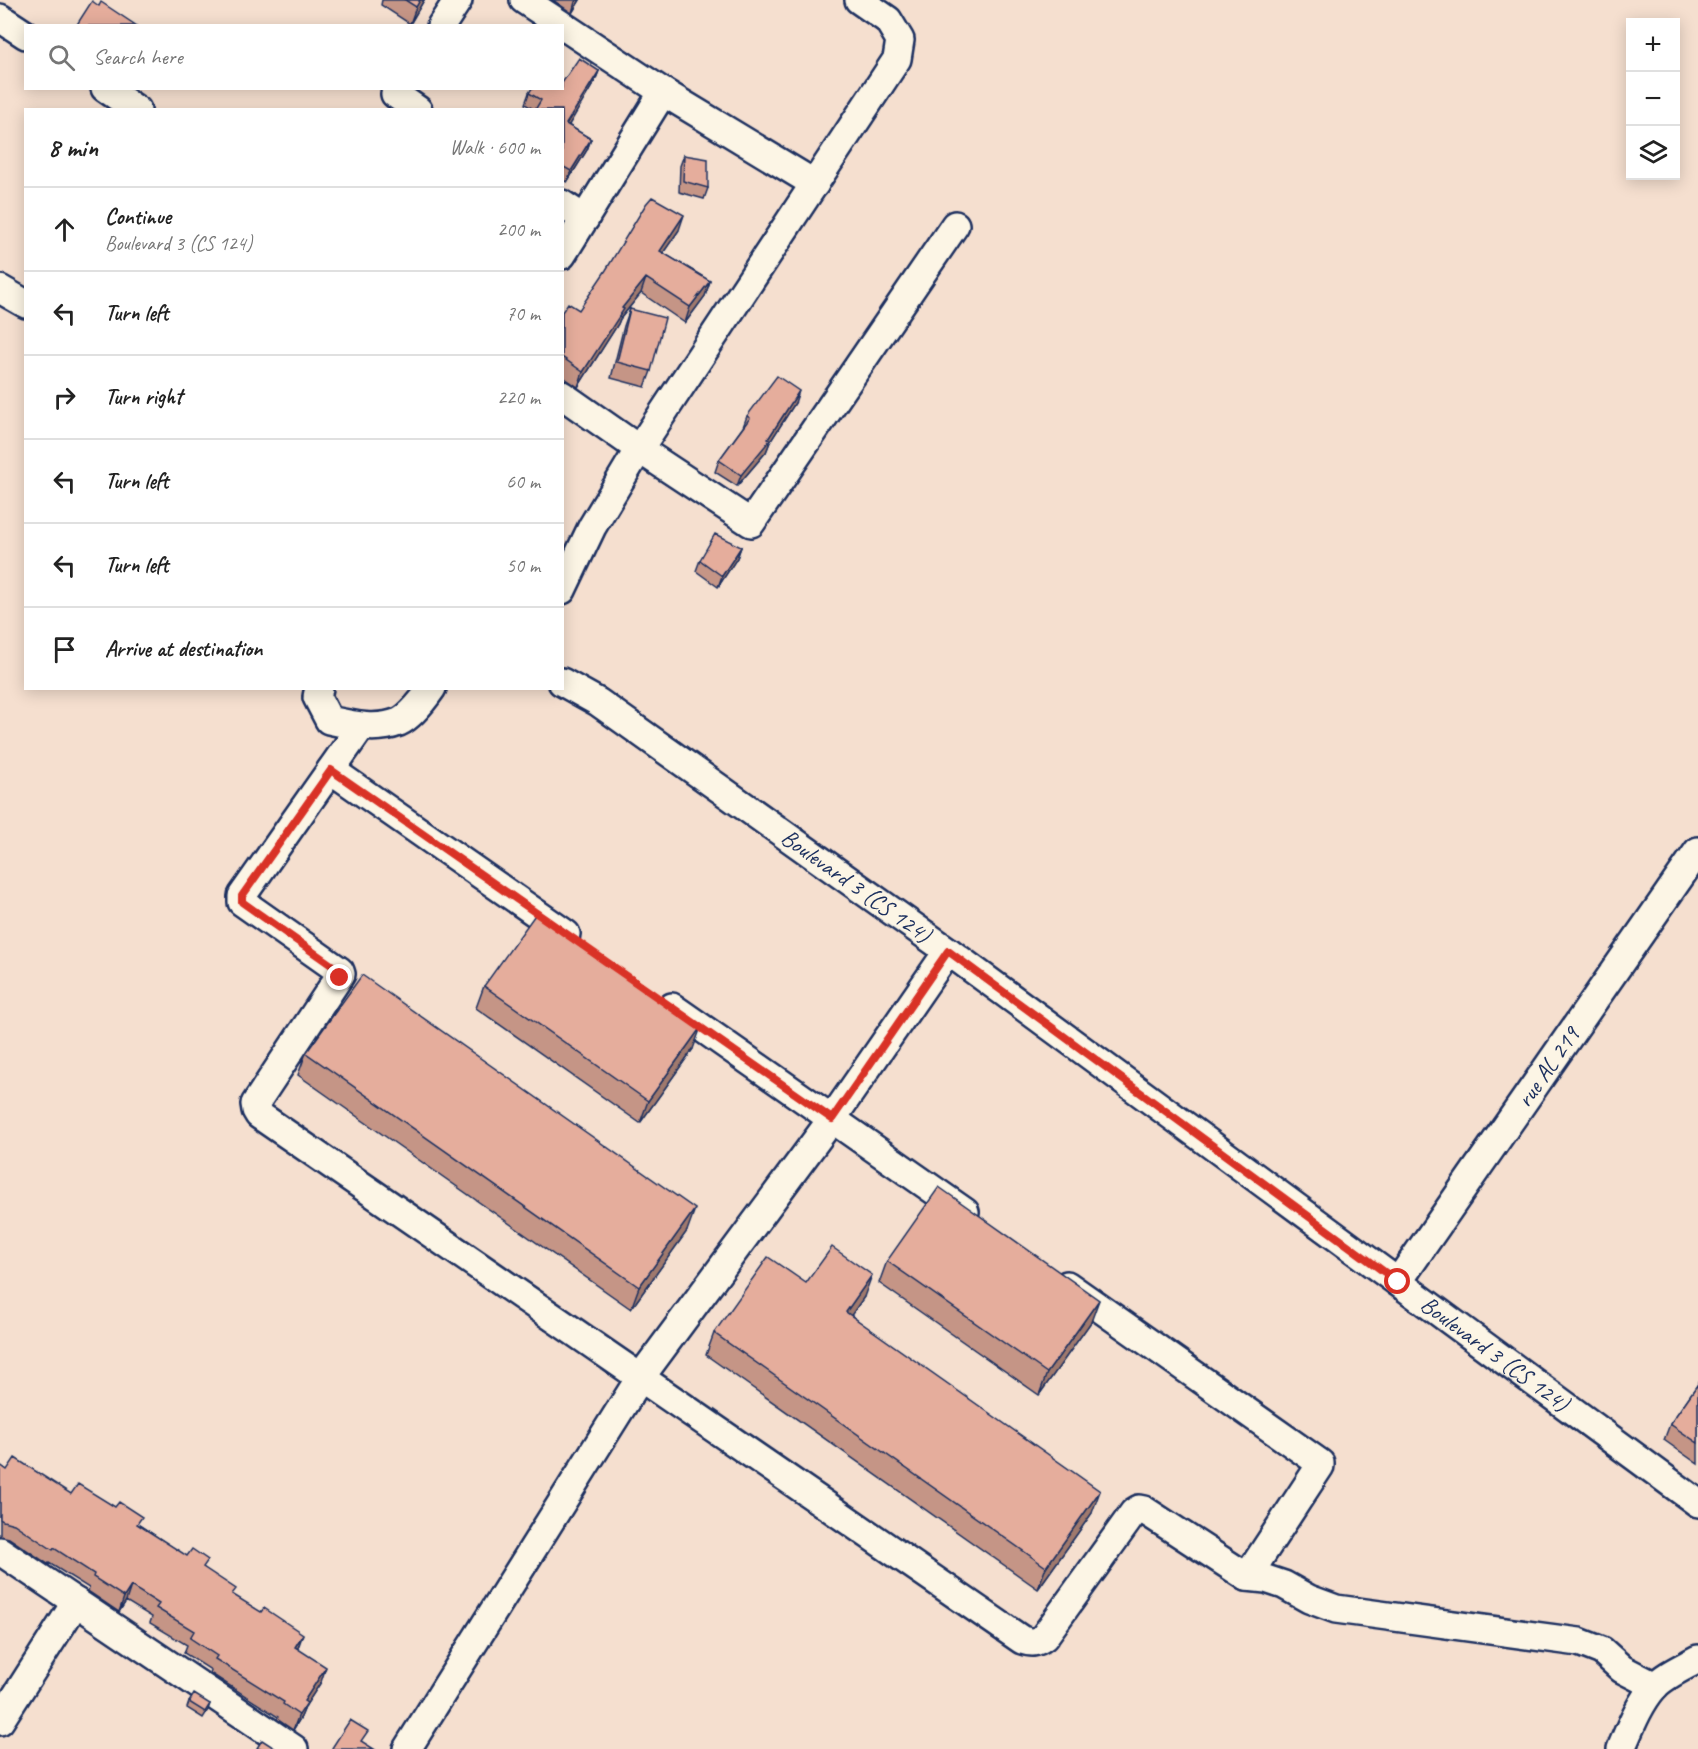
<!DOCTYPE html>
<meta charset="utf-8">
<style>
:root{--surface:#fff;--page:#f6f6f6;--text:#222;--muted:#767676;--line:#e0e0e0}
body{margin:0;font-family:Caveat,sans-serif;background:var(--page);color:var(--text)}
.controls{position:absolute;right:18px;top:18px;display:grid;overflow:hidden;border-radius:0px;box-shadow:0 3px 15px #0003}
.controls button{width:54px;height:54px;display:grid;place-items:center;padding:0;border:0;border-bottom:2px solid var(--line);background:var(--surface);color:var(--text);font:30px sans-serif}
.stop{position:absolute;width:18px;height:18px;margin:-14px;border:4px solid #d93025;border-radius:50%;background:#fff}
.stop.end{background:#d93025;border-color:#fff;box-shadow:0 2px 6px #0008}
.list{margin:0;padding:0;list-style:none}
h2{display:flex;justify-content:space-between;align-items:center;height:78px;margin:0;padding:0 24px;font-size:26px}
h2 small{font-size:20px;font-weight:400;color:var(--muted)}
.list li{display:grid;grid-template-columns:39px 1fr auto;gap:18px;align-items:center;box-sizing:border-box;height:84px;padding:0 24px;border-top:2px solid var(--line)}
.list b{display:block;font-size:22px;white-space:nowrap}
.list p{margin:0;font-size:20px;white-space:nowrap;color:var(--muted)}
.list em{font-size:20px;font-style:normal;color:var(--muted)}
.icon{flex:none;width:33px;height:33px;fill:none;stroke:currentColor;stroke-width:2;stroke-linecap:round;stroke-linejoin:round}
.map{position:relative;flex:none;width:1698px;height:1749px;overflow:hidden}
.search{position:absolute;background:var(--surface);box-shadow:0 3px 15px #0003;left:24px;top:24px;width:540px;height:66px;display:flex;align-items:center;gap:15px;box-sizing:border-box;padding:0 21px;border-radius:0px;color:var(--muted);font-size:22px}
.panel{position:absolute;background:var(--surface);box-shadow:0 3px 15px #0003;left:24px;top:108px;width:540px;height:582px;border-radius:0px}
.map>svg:first-child{display:block}
</style>
<div class="map">
<svg width="1698" height="1749" viewBox="0 0 1698 1749">
<rect width="100%" height="100%" fill="#f5dfcf"/>
<filter id="ink" filterUnits="userSpaceOnUse"><feTurbulence type="fractalNoise" baseFrequency=".0167" numOctaves="2"/><feDisplacementMap in="SourceGraphic" scale="12" xChannelSelector="R" yChannelSelector="G"/><feConvolveMatrix kernelMatrix="1 2 1 2 8 2 1 2 1" color-interpolation-filters="sRGB"/></filter>
<g filter="url(#ink)">
<g fill="none" stroke-linecap="round" stroke-linejoin="round">
<defs>
<g id="minor">
<path d="M524,0L663,92L815,184"/>
<path d="M0,18L26,35"/>
<path d="M441,26L458,0"/>
<path d="M105,88L137,110"/>
<path d="M395,94L418,110"/>
<path d="M562,204L585,219"/>
<path d="M562,255L663,92"/>
<path d="M0,289L26,304"/>
<path d="M562,395L639,449L751,523L955,225"/>
<path d="M562,590L592,527L639,449L897,59L900,40L888,20L859,0"/>
<path id="s1" d="M562,682L598,702L948,951L1698,1503"/>
<path d="M319,688L317,697L329,720C352,725 376,731 399,722C410,717 425,698 432,688"/>
<path d="M361,727L242,896V902L340,971L341,974L255,1104L256,1110L259,1115L1022,1640C1032,1643 1036,1643 1044,1637L1134,1512L1139,1509L1144,1510L1247,1577L1266,1579L1284,1585L1309,1599L1336,1609L1579,1642L1602,1651L1622,1669L1655,1686"/>
<path d="M331,770L566,934"/>
<path d="M672,1007L965,1212"/>
<path id="s2" d="M1398,1282L1698,851"/>
<path d="M1067,1285L1320,1463V1466L1247,1577"/>
<path d="M0,1551L294,1749"/>
<path d="M0,1721L76,1602"/>
<path d="M407,1749L640,1378L832,1119L948,951"/>
<path d="M1621,1749C1630,1728 1639,1704 1654,1687C1665,1675 1684,1667 1698,1659"/>
</g>
</defs>
<use href="#minor" stroke="#1b2f5e" stroke-width="32"/>
<use href="#minor" stroke="#fcf5e5" stroke-width="27"/>
</g>
<path fill="#c59586" stroke="#1b2f5e" stroke-width="1.5" d="M382,0H424L410,24L381,5Z
M553,0H580L572,13Z
M599,71L595,81L568,125L591,139L587,150L567,182L562,180V110H535L525,104L529,93L562,88Z
M684,155L708,188L704,199L679,192L680,166Z
M679,230L663,253L710,281L705,296L685,323L641,293L620,319L618,324L578,387L562,376V312L579,310Z
M630,309L651,371L645,387L611,378L624,326Z
M795,403L770,442L766,452L737,486L715,472L719,460L743,427L747,416Z
M741,547L737,558L718,587L696,571L700,560Z
M484,986L693,1049L640,1123L476,1008Z
M306,1053L687,1231L631,1309L298,1075Z
M887,1261L1091,1322L1039,1395L879,1283Z
M806,1283L864,1297L851,1315L1092,1513L1038,1589L706,1355L714,1333Z
M1698,1384V1464L1664,1440L1670,1424Z
M0,1465L7,1470L71,1494L139,1525L204,1568L233,1595L298,1649L321,1682L306,1705L301,1717L293,1730L277,1719L278,1717L210,1673L211,1670L184,1653L187,1645L150,1623L152,1617L126,1601L119,1612L88,1591L89,1588L49,1563L48,1564L9,1538L0,1536Z
M189,1702L210,1704L208,1710L203,1718L187,1708Z"/>
<path fill="#a0796d" stroke="#1b2f5e" stroke-width="1.5" d="M420,0H424L410,24L416,7Z
M577,0H580L572,13L575,2Z
M599,71L595,81L563,135L566,124Z
M591,139L587,150L567,182L571,171Z
M684,215L679,230L654,266L660,251Z
M646,278L641,293L620,319L618,324L578,387L583,372L622,308Z
M710,281L705,296L685,323L690,307Z
M799,391L795,403L770,442L766,452L737,486L741,475L768,439Z
M741,547L737,558L718,587L722,576Z
M701,1027L693,1049L640,1123L648,1101Z
M695,1209L687,1231L631,1309L639,1287Z
M872,1275L864,1297L838,1334L846,1312Z
M1099,1300L1091,1322L1039,1395L1047,1373Z
M1100,1491L1092,1513L1038,1589L1046,1567Z
M131,1586L126,1601L119,1612L124,1597Z
M303,1634L298,1648L289,1662L295,1647Z
M326,1667L321,1682L306,1705L301,1717L293,1730L304,1701Z"/>
<path fill="#e5ad9c" stroke="#1b2f5e" stroke-width="1.5" d="M405,0H420L416,7Z
M92,1L99,6L101,2L137,26H76Z
M579,58L599,71L566,124L591,139L571,171L562,166V110H535L541,100L529,93L532,88H562V83Z
M684,155L708,159V188L683,181Z
M652,197L684,215L660,251L710,281L690,307L646,278L622,308L624,309L583,372L562,357V312L568,303L579,310L606,270L646,204Z
M630,309L665,318L651,371L617,362Z
M777,376L799,391L768,439L770,440L741,475L719,460L750,418L747,416Z
M715,534L741,547L722,576L700,560Z
M537,912L701,1027L648,1101L484,986Z
M362,975L695,1209L639,1287L306,1053Z
M939,1187L1099,1300L1047,1373L887,1261Z
M832,1247L872,1275L846,1312L1100,1491L1046,1567L714,1333L768,1257L806,1283Z
M1698,1384V1443L1670,1424Z
M15,1458L71,1494L78,1484L115,1507L119,1502L142,1517L137,1524L187,1556L192,1549L208,1560L203,1567L236,1589L232,1594L261,1612L264,1608L303,1634L295,1647L326,1667L304,1701L307,1703L299,1715L283,1704L284,1702L215,1659L217,1656L190,1638L194,1631L156,1608L159,1604L131,1586L124,1597L93,1577L94,1574L54,1548L53,1550L14,1524L3,1521L0,1519V1465L7,1470Z
M194,1694L210,1704L205,1712L189,1702Z
M350,1720L368,1731L361,1741L374,1749H333L332,1748Z
M262,1740L276,1749H259L257,1748Z"/>
</g>
<g fill="none" stroke-linecap="round" stroke-linejoin="round" filter="url(#ink)">
<path stroke="#d93025" stroke-width="8" d="M340,978V971L242,902V896L331,770L832,1119L948,951L1398,1282"/>
</g>
<g text-anchor="middle" dominant-baseline="central" stroke-width="4.5" stroke-linejoin="round" paint-order="stroke">
<g font-size="24" fill="#1b2f5e" stroke="#fcf5e5">
<text stroke="none"><textPath href="#s1" startOffset="358">Boulevard 3 (CS 124)</textPath></text>
<text stroke="none"><textPath href="#s2" startOffset="262">rue AL 219</textPath></text>
<text stroke="none"><textPath href="#s1" startOffset="1150">Boulevard 3 (CS 124)</textPath></text>
</g>
</g>
</svg>
<div class="controls">
<button>+</button>
<button>−</button>
<button><svg class="icon" aria-label="layers" viewBox="0 0 24 24"><path d="M12 4l9 5-9 5-9-5zM3 14l9 5 9-5"/></svg></button>
</div>
<div class="stop" style="left:1398px;top:1282px"></div>
<div class="stop end" style="left:340px;top:978px"></div>
<div class="search"><svg class="icon" aria-label="search" viewBox="0 0 24 24"><circle cx="10" cy="10" r="6"/><path d="M15 15l6 6"/></svg>Search here</div>
<section class="panel">
<h2>8 min<small>Walk · 600 m</small></h2>
<ul class="list">
<li><svg class="icon" aria-label="ahead" viewBox="0 0 24 24"><path d="M12 20V5M6 11l6-6 6 6"/></svg><div><b>Continue</b><p>Boulevard 3 (CS 124)</p></div><em>200 m</em></li>
<li><svg class="icon" aria-label="left" viewBox="0 0 24 24"><path d="M17 20v-9H6M10 6l-5 5 5 5"/></svg><div><b>Turn left</b></div><em>70 m</em></li>
<li><svg class="icon" aria-label="right" viewBox="0 0 24 24"><path d="M7 20v-9h11M14 6l5 5-5 5"/></svg><div><b>Turn right</b></div><em>220 m</em></li>
<li><svg class="icon" aria-label="left" viewBox="0 0 24 24"><path d="M17 20v-9H6M10 6l-5 5 5 5"/></svg><div><b>Turn left</b></div><em>60 m</em></li>
<li><svg class="icon" aria-label="left" viewBox="0 0 24 24"><path d="M17 20v-9H6M10 6l-5 5 5 5"/></svg><div><b>Turn left</b></div><em>50 m</em></li>
<li><svg class="icon" aria-label="arrive" viewBox="0 0 24 24"><path d="M6 21V4h12l-3 4 3 4H6"/></svg><div><b>Arrive at destination</b></div></li>
</ul>
</section>
</div>
